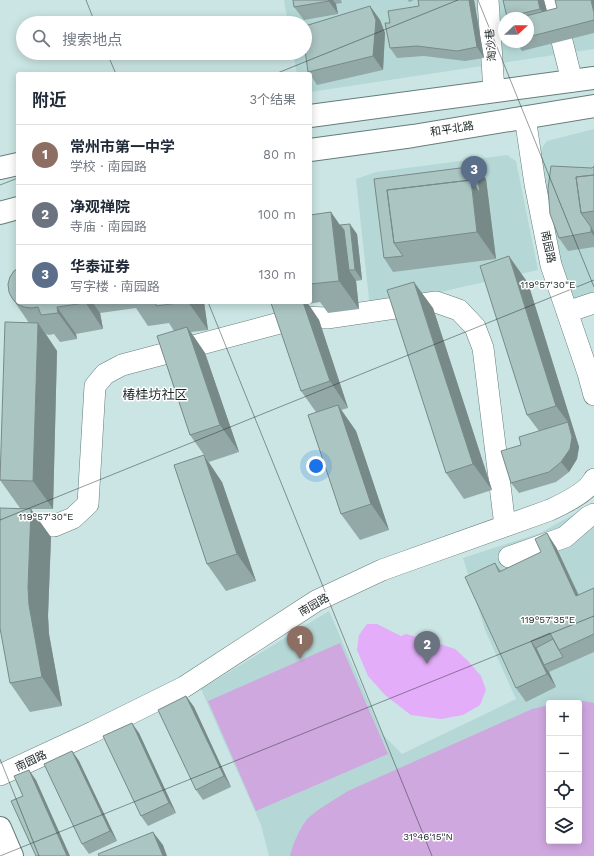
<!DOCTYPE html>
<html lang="zh">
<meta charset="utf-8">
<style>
:root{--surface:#fff;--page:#f2f2f3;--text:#1f2937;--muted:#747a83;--line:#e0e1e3;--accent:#9c4bbb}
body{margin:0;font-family:"Work Sans","Noto Sans SC",sans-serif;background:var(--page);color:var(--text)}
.controls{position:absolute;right:12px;bottom:12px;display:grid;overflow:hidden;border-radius:4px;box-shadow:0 2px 10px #0003}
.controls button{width:36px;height:36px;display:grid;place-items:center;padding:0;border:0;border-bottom:1px solid var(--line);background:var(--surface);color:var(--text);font:20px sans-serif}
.compass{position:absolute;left:498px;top:12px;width:36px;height:36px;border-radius:50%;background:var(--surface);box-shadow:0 2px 10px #0003;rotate:68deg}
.you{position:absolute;left:316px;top:466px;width:14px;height:14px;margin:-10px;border:3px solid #fff;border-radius:50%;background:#1a73e8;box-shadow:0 0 0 6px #1a73e833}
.badge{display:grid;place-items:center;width:26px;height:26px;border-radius:50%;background:var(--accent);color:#fff;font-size:13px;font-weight:700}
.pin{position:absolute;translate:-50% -33px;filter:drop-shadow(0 1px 2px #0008)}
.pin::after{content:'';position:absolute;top:21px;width:14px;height:12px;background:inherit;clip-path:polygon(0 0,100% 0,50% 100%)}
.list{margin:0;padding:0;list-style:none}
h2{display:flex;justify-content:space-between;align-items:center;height:52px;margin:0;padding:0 16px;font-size:17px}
h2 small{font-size:13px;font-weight:400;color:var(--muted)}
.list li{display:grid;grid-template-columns:26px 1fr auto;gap:12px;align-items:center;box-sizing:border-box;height:60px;padding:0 16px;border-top:1px solid var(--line)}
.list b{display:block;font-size:15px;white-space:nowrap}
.list p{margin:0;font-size:13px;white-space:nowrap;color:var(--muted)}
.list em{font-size:13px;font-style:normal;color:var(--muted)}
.icon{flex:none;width:22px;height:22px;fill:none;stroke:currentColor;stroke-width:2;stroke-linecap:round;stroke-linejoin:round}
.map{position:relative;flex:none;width:594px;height:856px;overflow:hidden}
.search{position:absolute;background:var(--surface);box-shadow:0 2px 10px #0003;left:16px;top:16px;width:296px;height:44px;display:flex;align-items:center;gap:10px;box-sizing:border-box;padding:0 14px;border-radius:22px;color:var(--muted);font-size:15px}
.panel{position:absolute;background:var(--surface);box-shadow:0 2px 10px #0003;left:16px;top:72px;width:296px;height:232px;border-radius:4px}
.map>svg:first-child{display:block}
</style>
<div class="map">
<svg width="594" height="856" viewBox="0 0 594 856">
<rect width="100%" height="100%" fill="#cae5e3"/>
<path fill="#b5d8d6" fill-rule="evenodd" d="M284,0H594V49L310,92V74H297L293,53H305V23H288ZM504,18H528V42H504Z
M594,129V295L572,303L558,262L540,151L547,141Z
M507,155L516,161L538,270L370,308L356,179L376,172Z
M594,503V856H269L261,825L201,689L329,611L383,735L402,754L516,699L485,630L463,558L540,533ZM549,703H579V841H549Z"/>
<path fill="#cfa8e0" d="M340,643L388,754L256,811L208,701Z
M583,701L594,703V856H290C293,844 298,832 305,822C313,811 336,799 348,791L532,709L549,705V841H579V703H557Z"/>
<path fill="#e3adf9" d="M367,624H377L401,636L406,634L437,643L455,649L468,661L481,676L486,690L480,705L463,715L441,719L411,715L385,695L368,676L357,650L359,635Z"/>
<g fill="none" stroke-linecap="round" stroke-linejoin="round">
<defs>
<path id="minor" d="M488,0L494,91
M550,0L556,21
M562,41L572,81
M525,117L535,184L551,265L588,373L594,395
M567,312L594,303
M0,526H54L73,518L88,504L95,386L105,374L122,365L302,317L327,318L436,302L459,310L475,327L483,348L505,526
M509,557L565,537L588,517L594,514
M0,775L93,732L184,687L316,601L382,570L550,510C563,504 588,492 594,479"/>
<path id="major" d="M310,116L594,78
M310,150L413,136L594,106
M0,168L18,164
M0,213L18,208
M0,828L12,856"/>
</defs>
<use href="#minor" stroke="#657d7b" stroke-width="22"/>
<use href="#major" stroke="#657d7b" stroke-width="24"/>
<use href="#minor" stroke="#fff" stroke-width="21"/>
<use href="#major" stroke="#fff" stroke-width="22"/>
</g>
<path fill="#93a9a8" d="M293,0H341L342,3L336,4L338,14L304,20L294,7Z
M408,0H414L409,2Z
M418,0H474L484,58L465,61L424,56L397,58L390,48L419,6Z
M503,0H544L547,11L594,0V33L522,51L516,42H528V18H508Z
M370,6L380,20L385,33L383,70L317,85L310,74L308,72Z
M594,166V247L568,251L559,238L592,168Z
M374,179H486L496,259L393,272L384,258Z
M310,215L340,225L357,234L362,280L356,281L359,309L328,313L320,302L308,304L319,320L348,408L341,410L356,431L389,530L360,540L341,514L316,412L301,391L274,302H310Z
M528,283L579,447L577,459L569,472L556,482L519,493L511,483L521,445L539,431L527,415Z
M12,298L18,302H204L208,330L191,332L205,353L239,452L209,462L190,435L174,331L169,323L148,326L136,308L100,313L103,329L76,334L77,339L60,342L54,334L49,335L46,334L57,351L53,509H25L51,537L48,616L49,634L62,706L30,712L10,683L20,508L0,480L29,323Z
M433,308L492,490L464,499L446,473Z
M222,482L256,581L226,591L207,564Z
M556,547L579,595L594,588V652L549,672L556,687L526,702L516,688L495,563L501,571Z
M186,696L194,707L231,787L203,800L196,790Z
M139,733L176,813L148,826L141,816Z
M72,751L79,761L117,841L89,854L82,844Z"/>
<path fill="#788a88" d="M328,0H333L336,4L338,14Z
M469,0H474L484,58L477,47Z
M538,0H544L550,22L540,9Z
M591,0H594V13Z
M370,6L380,20L385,33L383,70L373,56Z
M476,166L486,179L496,259L477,232L471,180Z
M331,212L351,241L349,270L356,281L359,309L339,281Z
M350,224L357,234L362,280L355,270Z
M591,227L594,232V236L591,232Z
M509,256L528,283L579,447L577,459L569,472L561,462L568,422L556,406Z
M414,282L433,308L492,490L473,464Z
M85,302H98L93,303L100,313L103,329Z
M188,302H204L208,330Z
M303,302H307L319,320L348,408L330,381Z
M57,307L76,334L77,339L58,313Z
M38,323L57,351L53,509L33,481Z
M187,327L205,353L239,452L220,425Z
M338,405L356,431L389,530L371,504Z
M204,455L222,482L256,581L237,554Z
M31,509L51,537L48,616L49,634L62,706L42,677L29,605L28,587Z
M547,533L556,547L585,610L576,596Z
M531,641L541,655L544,665L549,672L556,687L547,674Z
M186,696L194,707L231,787L224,776Z
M132,723L139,733L176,813L169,803Z
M72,751L79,761L117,841L110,831Z
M29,770L36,780L70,856H67Z
M153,832L163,845L167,856H163Z"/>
<path fill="#abc5c3" stroke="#788a88" d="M293,0H328L329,1L294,7Z
M418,0H469L477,47L457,51L417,46L390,48L385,23H390L388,11L419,6Z
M503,0H538L540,9L507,17Z
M555,0H591L594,13V20L528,37V18H518L557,8Z
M370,6L376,20L373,56L308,72L305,50V26Z
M476,166L480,193L471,180L387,190L394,243L403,256L384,258L374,179Z
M551,166L592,168L594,166V175L576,177L581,213L591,227V232L559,238L550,214L548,189Z
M594,175V211L581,213L576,177Z
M471,180L477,232L394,243L387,190Z
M331,212L339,281L310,284V215Z
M350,224L355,270H349L344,230L340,225Z
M509,256L556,406L527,415L480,266Z
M18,268V302H85V303L57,307L58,313L41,315L38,307L31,308L24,307L17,304L12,298L9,292L8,284L10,277L14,271Z
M414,282L473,464L446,473L387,290Z
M156,302H186L156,306Z
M274,302H303L330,381L301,391L271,303Z
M5,322L38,323L33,481L0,480Z
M187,327L220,425L190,435L157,336Z
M338,405L371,504L341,514L308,415Z
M568,422L572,437L570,449L561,462L549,472L511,483L501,451L521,445L519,437Z
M204,455L237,554L207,564L174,465Z
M0,508L31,509L28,587L29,605L42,677L10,683L0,628Z
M547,533L576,596L594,588V634L559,650L550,633L531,641L547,674L516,688L465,577L495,563L499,572L541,552L535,539Z
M553,639L559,650L563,657L544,665L536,648Z
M186,696L224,776L196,790L158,710Z
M132,723L169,803L141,816L103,736Z
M72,751L110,831L82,844L44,764Z
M29,770L67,856H36L11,801L23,796L14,776Z
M153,832L163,856H99L98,854Z"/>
<path fill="none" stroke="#1d2726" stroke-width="1" stroke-opacity="0.45" d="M86,0L95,23M478,0L594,287M107,53L116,74M275,74L458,0M0,185L18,178M208,302L432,856M0,520L594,280M0,759L39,856M0,856L594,616"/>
<g text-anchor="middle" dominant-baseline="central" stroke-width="3" stroke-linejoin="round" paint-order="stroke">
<g font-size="11" fill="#1d2726" stroke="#fff">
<text transform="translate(491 45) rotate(-94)">淘沙巷</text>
<text transform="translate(452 129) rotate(-9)">和平北路</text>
<text transform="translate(548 247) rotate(78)">南园路</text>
<text transform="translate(314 605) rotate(-30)">南园路</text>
<text transform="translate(31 761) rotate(-25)">南园路</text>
</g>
<g font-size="13" fill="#1d2726" stroke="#fff">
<text x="155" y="394">椿桂坊社区</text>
</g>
</g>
<g font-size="10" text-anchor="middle" fill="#1d2726" stroke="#fff" stroke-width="3" stroke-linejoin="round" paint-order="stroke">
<text x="548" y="288">119°57'30"E</text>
<text x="46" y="520">119°57'30"E</text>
<text x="548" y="623">119°57'35"E</text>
<text x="428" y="840">31°46'15"N</text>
</g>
</svg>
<div class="controls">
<button>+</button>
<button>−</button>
<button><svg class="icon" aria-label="locate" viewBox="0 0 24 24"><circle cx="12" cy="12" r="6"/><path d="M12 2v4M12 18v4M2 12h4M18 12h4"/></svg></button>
<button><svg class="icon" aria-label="layers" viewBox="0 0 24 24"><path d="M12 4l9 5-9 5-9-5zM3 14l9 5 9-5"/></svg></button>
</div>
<svg class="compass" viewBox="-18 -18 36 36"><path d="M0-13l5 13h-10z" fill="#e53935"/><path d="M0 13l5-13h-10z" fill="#747a83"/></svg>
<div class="you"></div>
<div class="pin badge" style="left:300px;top:659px;background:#8d6e63">1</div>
<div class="pin badge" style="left:427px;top:664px;background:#6b7280">2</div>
<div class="pin badge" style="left:474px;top:189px;background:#5c6f8a">3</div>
<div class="search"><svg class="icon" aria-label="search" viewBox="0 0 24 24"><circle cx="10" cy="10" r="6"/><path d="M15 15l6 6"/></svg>搜索地点</div>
<section class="panel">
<h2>附近<small>3个结果</small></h2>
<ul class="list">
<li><span class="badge" style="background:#8d6e63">1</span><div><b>常州市第一中学</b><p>学校 · 南园路</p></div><em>80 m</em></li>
<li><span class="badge" style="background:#6b7280">2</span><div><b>净观禅院</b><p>寺庙 · 南园路</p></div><em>100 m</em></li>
<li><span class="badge" style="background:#5c6f8a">3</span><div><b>华泰证券</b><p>写字楼 · 南园路</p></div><em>130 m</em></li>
</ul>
</section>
</div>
